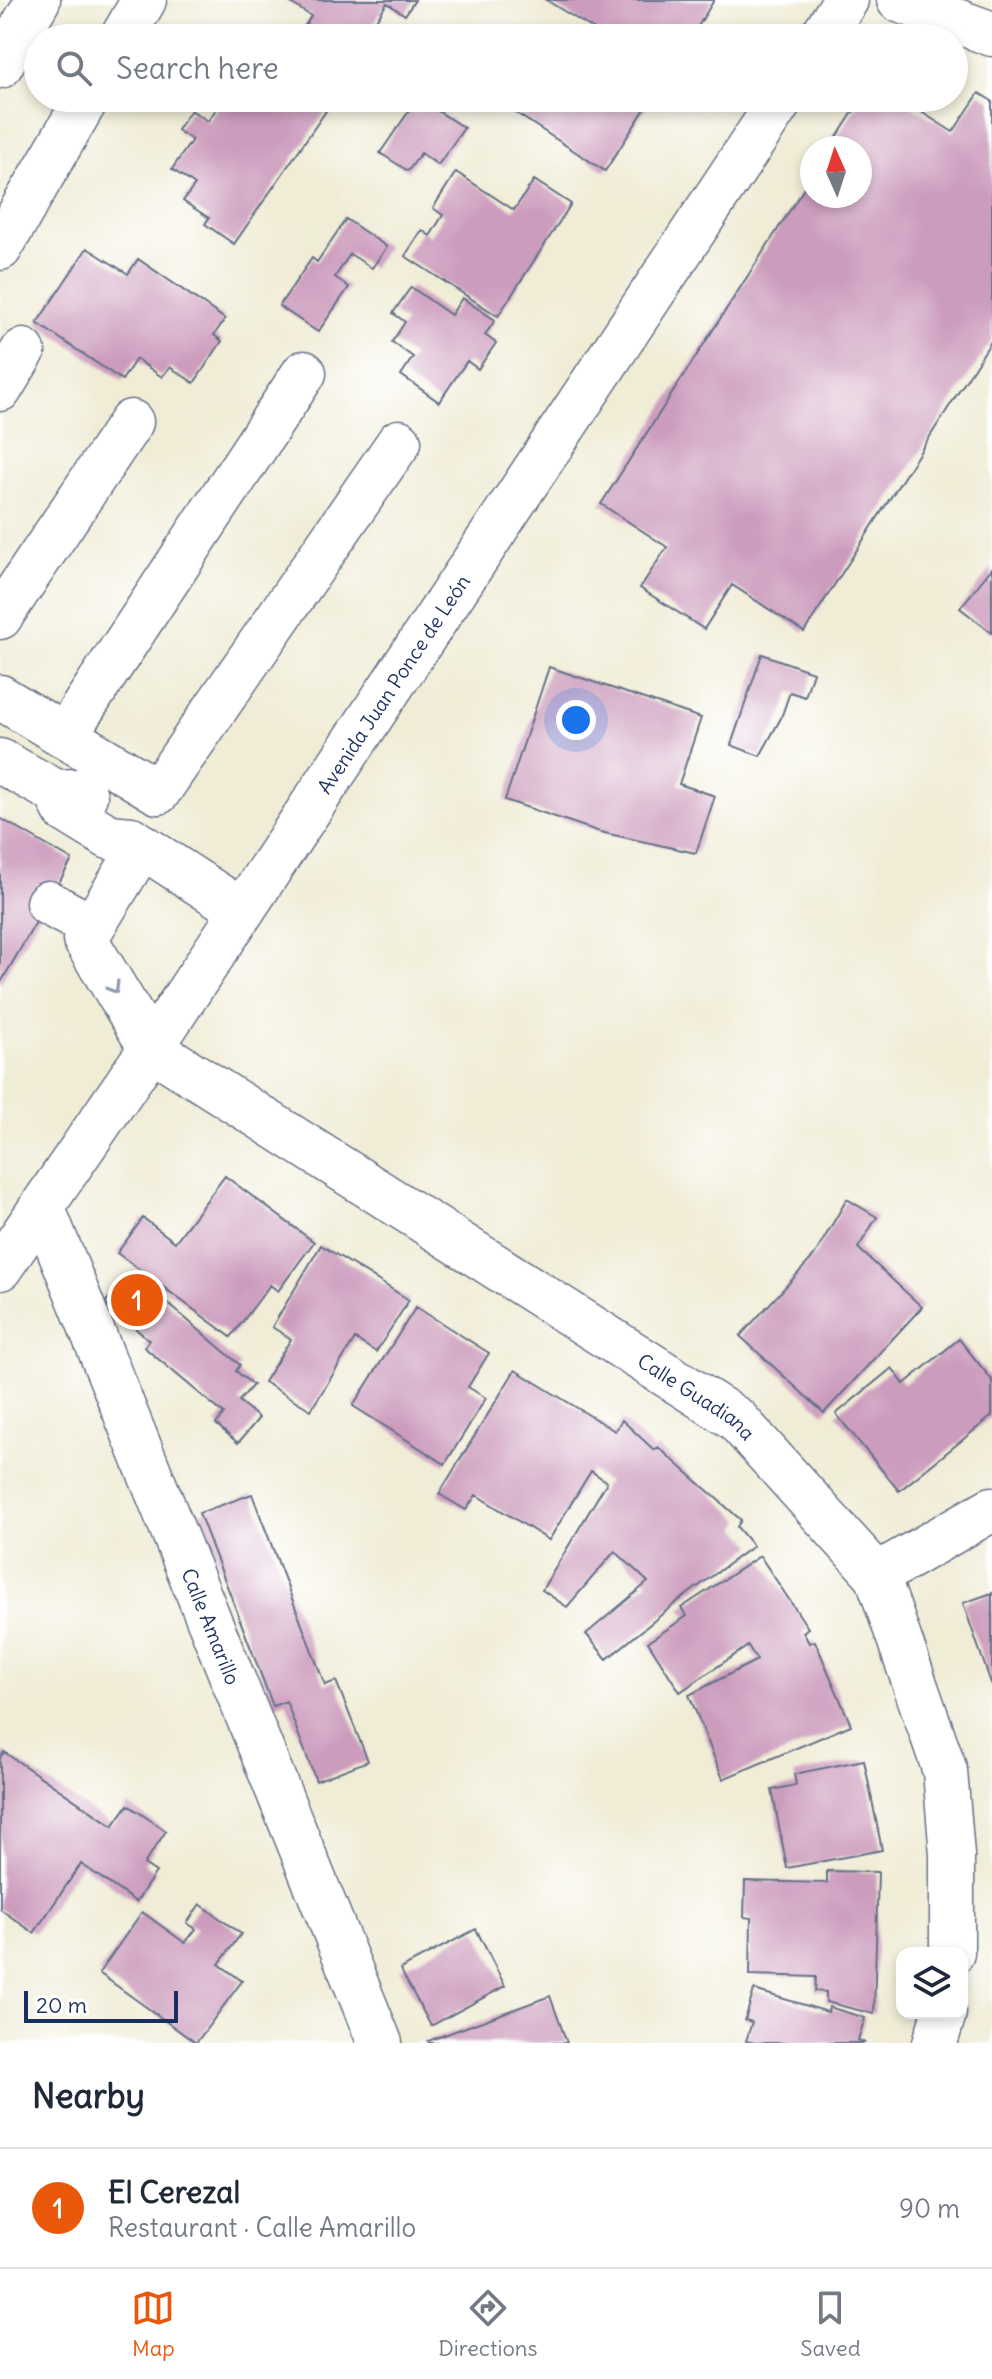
<!DOCTYPE html>
<meta charset="utf-8">
<style>
:root{--surface:#fff;--page:#f2f2f3;--text:#1f2937;--muted:#747a83;--line:#e0e1e3;--accent:#ea580c}
body{margin:0;font-family:Delius,sans-serif;background:var(--page);color:var(--text)}
.controls{position:absolute;right:24px;bottom:24px;display:grid;overflow:hidden;border-radius:16px;box-shadow:0 4px 12px #0003}
.controls button{width:72px;height:72px;display:grid;place-items:center;padding:0;border:0;border-bottom:2px solid var(--line);background:var(--surface);color:var(--text);font:40px sans-serif}
.compass{position:absolute;left:800px;top:136px;width:72px;height:72px;border-radius:50%;background:var(--surface);box-shadow:0 4px 12px #0003;rotate:357deg}
.scale{position:absolute;left:24px;bottom:20px;width:154px;box-sizing:border-box;padding-left:8px;border:4px solid #1b2f5e;border-top:0;font-size:22px;line-height:28px;white-space:nowrap;color:#1b2f5e;-webkit-text-stroke:6px #fff;paint-order:stroke}
.you{position:absolute;left:576px;top:720px;width:28px;height:28px;margin:-20px;border:6px solid #fff;border-radius:50%;background:#1a73e8;box-shadow:0 0 0 12px #1a73e833}
.badge{display:grid;place-items:center;width:52px;height:52px;border-radius:50%;background:var(--accent);color:#fff;font-size:26px;font-weight:700}
.pin{position:absolute;translate:-50% -50%;border:4px solid #fff;box-shadow:0 2px 8px #0006}
.list{margin:0;padding:0;list-style:none}
h2{display:flex;justify-content:space-between;align-items:center;height:104px;margin:0;padding:0 32px;font-size:34px}
h2 small{font-size:26px;font-weight:400;color:var(--muted)}
.list li{display:grid;grid-template-columns:52px 1fr auto;gap:24px;align-items:center;box-sizing:border-box;height:120px;padding:0 32px;border-top:2px solid var(--line)}
.list b{display:block;font-size:30px;white-space:nowrap}
.list p{margin:0;font-size:26px;white-space:nowrap;color:var(--muted)}
.list em{font-size:26px;font-style:normal;color:var(--muted)}
.icon{flex:none;width:44px;height:44px;fill:none;stroke:currentColor;stroke-width:2;stroke-linecap:round;stroke-linejoin:round}
.map{position:relative;flex:none;width:992px;height:2043px;overflow:hidden}
.search{position:absolute;background:var(--surface);box-shadow:0 4px 12px #0003;left:24px;right:24px;top:24px;height:88px;display:flex;align-items:center;gap:20px;box-sizing:border-box;padding:0 28px;border-radius:44px;color:var(--muted);font-size:30px}
.sheet{height:224px;background:var(--surface)}
nav{display:flex;justify-content:space-around;align-items:center;box-sizing:border-box;height:112px;border-top:2px solid var(--line);background:var(--surface);font-size:22px;color:var(--muted)}
nav a{display:grid;justify-items:center;gap:4px}
nav .on{color:var(--accent)}
.map>svg:first-child{display:block}
</style>
<div class="map">
<svg width="992" height="2043" viewBox="0 0 992 2043">
<rect width="100%" height="100%" fill="#fff"/>
<filter id="ink" filterUnits="userSpaceOnUse"><feTurbulence type="fractalNoise" baseFrequency=".0125" numOctaves="2"/><feDisplacementMap in="SourceGraphic" scale="16" xChannelSelector="R" yChannelSelector="G"/><feConvolveMatrix kernelMatrix="1 2 1 2 8 2 1 2 1" color-interpolation-filters="sRGB"/></filter>
<filter id="wash" filterUnits="userSpaceOnUse"><feTurbulence type="fractalNoise" baseFrequency=".006" numOctaves="4" result="noise"/><feDisplacementMap in="SourceGraphic" scale="32" xChannelSelector="R" yChannelSelector="G"/><feGaussianBlur stdDeviation="1.8" result="paint"/><feColorMatrix in="noise" values="0 0 0 0 0 0 0 0 0 0 0 0 0 0 0 0 0 1.4 0 .05"/><feComposite in="paint" operator="in"/></filter>
<g filter="url(#wash)">
<rect width="100%" height="100%" fill="#f0ecd6"/>
<g id="blocks">
<path fill="#cc9cbd" d="M286,0H415L405,15L387,3L365,38H322L304,27L311,16Z
M546,0H714L691,38H608Z
M520,27L536,38H513Z
M979,93L992,101V340L804,632L732,585L704,629L640,588L667,547L601,504L812,176V196H860V148H830L862,98H899L953,132Z
M224,98H307L326,111L234,244L205,224L209,218L183,201L195,185L172,169L192,140L177,130L191,110L208,121Z
M418,98L464,128L438,165L421,153L408,171L380,153Z
M493,98H652L605,171Z
M456,172L514,210L534,180L571,204L498,316L405,256L422,230L430,236L443,215L433,208Z
M346,219L387,247L372,268L350,254L335,277L349,287L318,332L279,306L312,258L317,262Z
M87,248L128,274L138,259L225,319L214,335L222,341L194,383L170,367L162,377L136,359L122,380L37,323Z
M411,287L451,315L462,298L495,320L485,335L496,343L478,369L467,361L439,402L401,375L413,357L392,342L405,322L393,313Z
M992,568V633L960,608Z
M762,654L813,672L805,697L790,692L781,718L760,756L731,745Z
M549,667L701,718L679,784L715,796L696,853L600,832L505,800Z
M0,818L72,860L0,984Z
M225,1176L314,1242L278,1291L270,1285L231,1337L117,1253L143,1218L175,1242Z
M847,1199L877,1217L858,1248L922,1307L824,1413L740,1336L814,1256Z
M321,1245L409,1300L376,1352L355,1339L311,1410L264,1382L291,1339L272,1327Z
M131,1272L240,1365L236,1371L253,1385L239,1401L259,1418L238,1443L216,1424L224,1414L144,1347L149,1340L105,1303Z
M416,1307L489,1353L468,1387L486,1398L445,1464L353,1406Z
M959,1339L992,1380V1416L899,1491L836,1414L892,1368L904,1384Z
M515,1370L615,1431L622,1420L654,1450L658,1447L741,1520L737,1527L753,1546L677,1602L607,1659L586,1634L648,1582L615,1551L567,1607L542,1590L607,1482L591,1471L549,1540L476,1495L466,1510L439,1494Z
M252,1494L325,1685L336,1681L368,1761L316,1781L286,1701L273,1706L199,1513Z
M760,1556L808,1628L803,1632L809,1643L815,1641L851,1725L723,1779L689,1695L757,1660L748,1646L680,1692L648,1642L687,1616L681,1608Z
M992,1593V1686L963,1603Z
M4,1752L113,1826L128,1805L166,1831L144,1864L156,1872L136,1902L81,1864L34,1933L0,1909V1758Z
M864,1760L882,1850L787,1868L772,1790L796,1785L794,1774Z
M827,1871L878,1872L874,2014L826,2002V1992L815,1991L816,1977L750,1975L751,1918L744,1917L745,1881L827,1883Z
M200,1904L241,1934L219,1964L242,1981L196,2043L99,1973L142,1912L185,1943L196,1929L187,1923Z
M476,1929L505,1986L431,2026L400,1969Z
M754,1990L828,2012L829,2007L865,2018L858,2040L865,2043H754L746,2041L752,2022L745,2020Z
M550,1996L567,2043H429L428,2041Z"/>
</g>
</g>
<g filter="url(#ink)">
<use href="#blocks" fill-opacity="0" stroke="#667188" stroke-width="2"/>
<g fill="none" stroke-linecap="round" stroke-linejoin="round">
<defs>
<g id="minor">
<path d="M899,0L992,34"/>
<path d="M122,38L144,0"/>
<path d="M821,38L846,0"/>
<path d="M0,248L87,98"/>
<path d="M0,389L23,351"/>
<path d="M0,617L131,422"/>
<path d="M0,697L158,792L399,442"/>
<path d="M65,735L304,373"/>
<path d="M0,761L56,792L78,791L85,796"/>
<path d="M56,792L65,810L109,837L131,839L242,911"/>
<path id="s1" d="M142,846L85,939L151,1048L736,1419L877,1575L945,1771L952,1855V1953"/>
<path d="M48,903L92,927"/>
<path id="s2" d="M43,1209L380,2043"/>
<path id="s3" d="M0,1268L151,1048L782,98"/>
<path d="M877,1575L992,1509"/>
<path d="M935,2043L944,2013"/>
</g>
<path id="highway" d="M0,66L38,0"/>
</defs>
<use href="#minor" stroke="#667188" stroke-width="47"/>
<use href="#highway" stroke="#667188" stroke-width="47"/>
<use href="#minor" stroke="#fff" stroke-width="44"/>
<use href="#highway" stroke="#fff" stroke-width="44"/>
</g>
<defs><path id="oneway-chevron" d="M-2-3.5L2.5 0L-2 3.5" fill="none" stroke-width="1.6" stroke-linecap="round" stroke-linejoin="round" transform="scale(2)"/></defs>
<use stroke="#8d97ae" href="#oneway-chevron" transform="translate(114 988) rotate(59)"/>
</g>
<g text-anchor="middle" dominant-baseline="central" stroke-width="8" stroke-linejoin="round" paint-order="stroke">
<g font-size="20" fill="#1b2f5e" stroke="#fff">
<text stroke="none"><textPath href="#s3" startOffset="704">Avenida Juan Ponce de León</textPath></text>
<text stroke="none"><textPath href="#s1" startOffset="884">Calle Guadiana</textPath></text>
<text stroke="none"><textPath href="#s2" startOffset="450">Calle Amarillo</textPath></text>
</g>
</g>
</svg>
<div class="controls">
<button><svg class="icon" aria-label="layers" viewBox="0 0 24 24"><path d="M12 4l9 5-9 5-9-5zM3 14l9 5 9-5"/></svg></button>
</div>
<svg class="compass" viewBox="-18 -18 36 36"><path d="M0-13l5 13h-10z" fill="#e53935"/><path d="M0 13l5-13h-10z" fill="#747a83"/></svg>
<div class="scale">20 m</div>
<div class="you"></div>
<div class="pin badge" style="left:137px;top:1300px">1</div>
<div class="search"><svg class="icon" aria-label="search" viewBox="0 0 24 24"><circle cx="10" cy="10" r="6"/><path d="M15 15l6 6"/></svg>Search here</div>
</div>
<section class="sheet">
<h2>Nearby<small></small></h2>
<ul class="list">
<li><span class="badge">1</span><div><b>El Cerezal</b><p>Restaurant · Calle Amarillo</p></div><em>90 m</em></li>
</ul>
</section>
<nav>
<a class="on"><svg class="icon" aria-label="map" viewBox="0 0 24 24"><path d="M3 6l6-2 6 2 6-2v14l-6 2-6-2-6 2zM9 4v14M15 6v14"/></svg>Map</a>
<a><svg class="icon" aria-label="directions" viewBox="0 0 24 24"><path d="M12 3l9 9-9 9-9-9zM9 14v-3h6M13 9l2 2-2 2"/></svg>Directions</a>
<a><svg class="icon" aria-label="saved" viewBox="0 0 24 24"><path d="M7 4h10v16l-5-4-5 4z"/></svg>Saved</a>
</nav>
